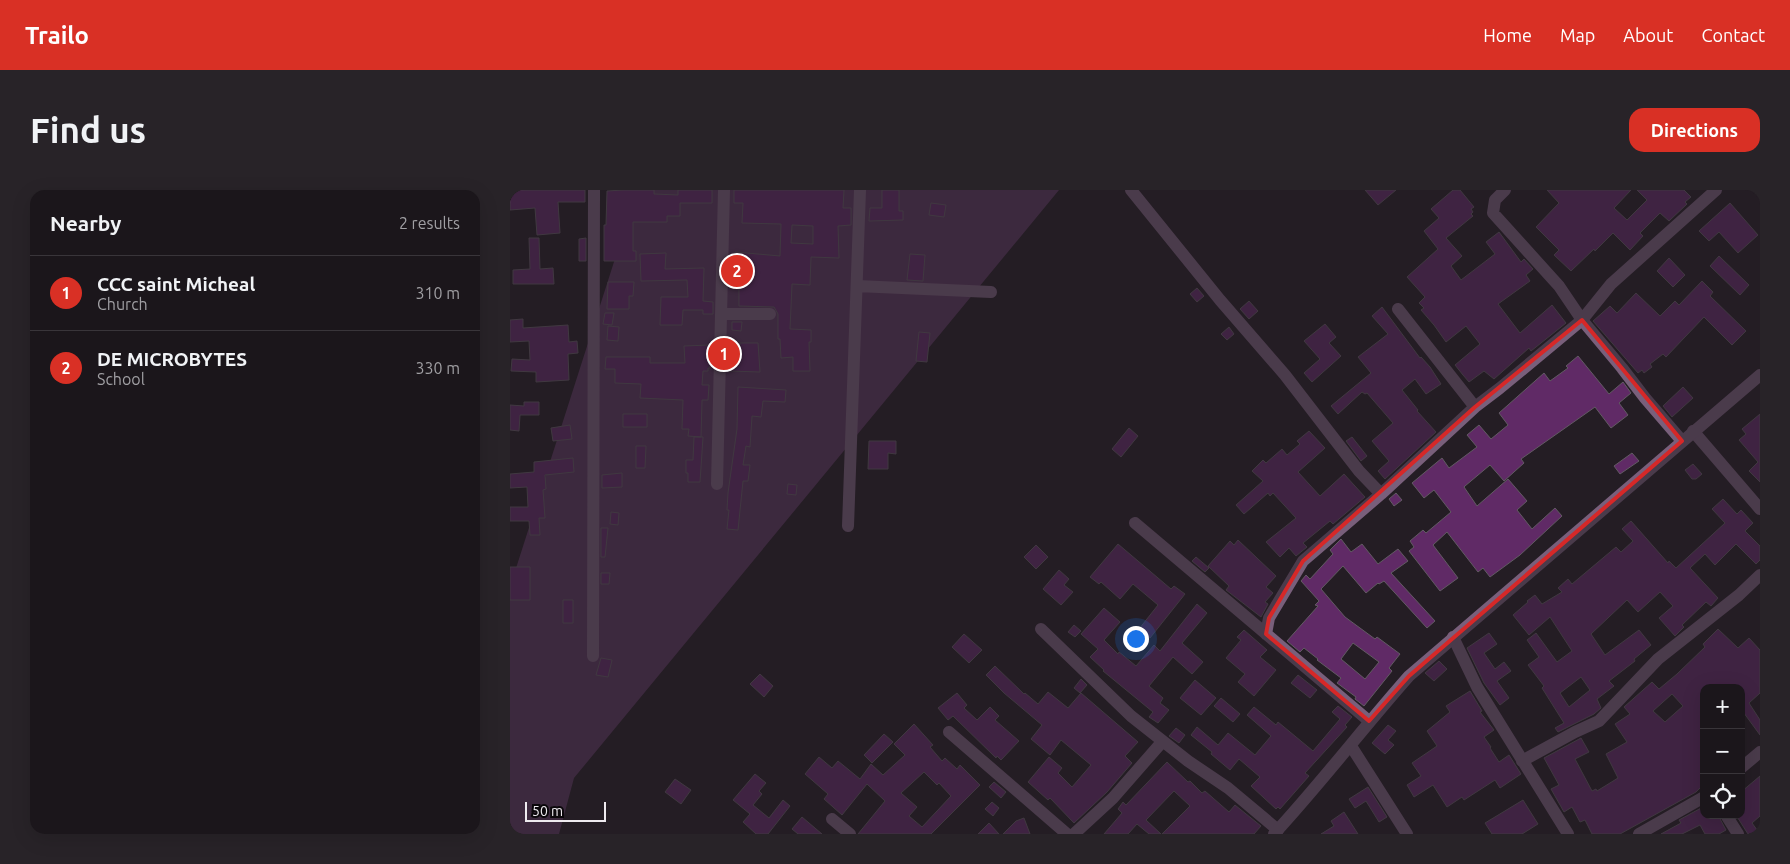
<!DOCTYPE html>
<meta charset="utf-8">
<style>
:root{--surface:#1b161b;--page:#282328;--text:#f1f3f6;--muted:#a09fa3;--line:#39353a;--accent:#d93025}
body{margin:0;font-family:Ubuntu,sans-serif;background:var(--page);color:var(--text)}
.controls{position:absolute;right:15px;bottom:15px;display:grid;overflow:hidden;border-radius:10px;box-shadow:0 5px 20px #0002}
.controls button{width:45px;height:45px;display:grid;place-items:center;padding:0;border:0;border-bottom:1px solid var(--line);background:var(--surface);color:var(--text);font:25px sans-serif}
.scale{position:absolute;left:15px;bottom:12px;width:81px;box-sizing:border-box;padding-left:5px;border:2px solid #eeeaef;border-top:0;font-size:14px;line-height:18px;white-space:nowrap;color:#eeeaef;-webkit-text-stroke:4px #0b080b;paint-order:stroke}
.you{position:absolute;left:625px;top:448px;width:18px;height:18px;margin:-12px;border:4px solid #fff;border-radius:50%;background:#1a73e8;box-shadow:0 0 0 8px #1a73e833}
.badge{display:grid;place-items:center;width:32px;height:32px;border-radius:50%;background:var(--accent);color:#fff;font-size:16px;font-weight:700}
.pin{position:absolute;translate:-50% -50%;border:2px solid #fff;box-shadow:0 1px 5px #0006}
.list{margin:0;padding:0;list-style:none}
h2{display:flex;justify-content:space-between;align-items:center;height:65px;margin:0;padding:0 20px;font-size:21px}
h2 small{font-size:16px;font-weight:400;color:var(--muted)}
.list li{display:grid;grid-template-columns:32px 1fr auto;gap:15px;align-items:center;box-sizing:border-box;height:75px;padding:0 20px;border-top:1px solid var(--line)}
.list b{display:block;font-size:19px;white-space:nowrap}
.list p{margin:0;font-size:16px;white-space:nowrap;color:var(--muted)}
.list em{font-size:16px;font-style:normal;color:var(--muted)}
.icon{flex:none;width:28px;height:28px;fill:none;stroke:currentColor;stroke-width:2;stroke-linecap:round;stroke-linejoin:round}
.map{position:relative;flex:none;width:1250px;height:644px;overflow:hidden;border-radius:15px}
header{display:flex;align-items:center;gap:30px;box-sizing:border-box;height:70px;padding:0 25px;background:var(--accent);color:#fff}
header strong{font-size:24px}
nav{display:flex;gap:28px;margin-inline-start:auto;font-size:18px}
.intro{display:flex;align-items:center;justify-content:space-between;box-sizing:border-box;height:120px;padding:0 30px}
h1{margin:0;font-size:35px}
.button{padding:12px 22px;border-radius:15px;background:var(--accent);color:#fff;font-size:18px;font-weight:700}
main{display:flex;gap:30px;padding:0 30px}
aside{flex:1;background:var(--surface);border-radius:15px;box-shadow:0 5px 20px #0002}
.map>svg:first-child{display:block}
</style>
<header>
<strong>Trailo</strong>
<nav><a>Home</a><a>Map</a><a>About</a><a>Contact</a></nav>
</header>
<div class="intro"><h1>Find us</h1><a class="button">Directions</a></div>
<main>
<aside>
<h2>Nearby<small>2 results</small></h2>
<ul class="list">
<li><span class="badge">1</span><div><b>CCC saint Micheal</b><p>Church</p></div><em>310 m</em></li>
<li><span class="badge">2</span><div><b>DE MICROBYTES</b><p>School</p></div><em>330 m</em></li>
</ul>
</aside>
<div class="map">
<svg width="1250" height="644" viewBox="0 0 1250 644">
<rect width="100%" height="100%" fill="#241d24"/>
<path fill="#5a385d" d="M127,0H549L64,588L49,644H0V397Z"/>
<path fill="#602a66" stroke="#625a63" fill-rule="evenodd" d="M0,0H75V12H48L50,43L27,45L25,18L0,20Z
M113,0H144V4L168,5V0H202V13H170V26H157V32H123V61H126V71H94V35H96L97,1Z
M224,0H334L333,18H341V35L328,36L329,68L301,67L300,95L282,94L280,139L301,140V152H299L300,181H283V167L271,168L270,149H268V124L264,117L229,116V79L224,78L225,62L270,66L271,34L232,33L233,13H224ZM282,35L303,36V54L281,53Z
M372,0H389V21H393V30L359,31L360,18H372Z
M855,0H886L868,15Z
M943,0H950L964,17L961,19L963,22L961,24L963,26L936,48L952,66L941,76L951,90L985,64L976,52L989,42L1011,72L1014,69L1023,79L1016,85L1020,91L988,114L1010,143L1042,115L1056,133L1021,161L1019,158L984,189L974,181L959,192L953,185L945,175L970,154L956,136L936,152L924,135L911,120L914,118L909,113L915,107L897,87L928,59L914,41L929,28L921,19Z
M1037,0H1121L1104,18L1117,30L1137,10L1127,0H1174L1181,7L1175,12L1177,14L1159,31L1150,23L1130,43L1133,46L1120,60L1103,43L1085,61L1084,59L1061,81L1044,65L1049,60L1026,37L1049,13Z
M421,13L436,15L434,27L419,25Z
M1220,13L1248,45L1228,63L1209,42L1199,51L1189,41Z
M19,48H29L30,79L43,78L44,94H3V80L20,79Z
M76,48V71H69V49Z
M156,63L155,79L194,78L193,111L203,112V124H193V120H173L172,135H150L151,107H178L177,90L131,91L130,64Z
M400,64L415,65L413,91L397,90Z
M1209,66L1239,95L1230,105L1200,76Z
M1159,68L1175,85L1163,97L1147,81Z
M1192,91L1203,102L1200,106L1236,141L1222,155L1194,127L1156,167L1153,164L1140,174L1142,177L1134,183L1132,180L1128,183L1083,131L1100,116L1107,123L1126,103L1150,126L1165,111L1169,115Z
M98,92H124L123,106H119V119H97Z
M687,98L694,106L687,112L680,104Z
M739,111L748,121L739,129L730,119Z
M872,117L910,168L911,167L920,177L931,194L916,204L905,189L892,200L908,220L907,221L926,242L875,289L868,281L879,271L862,251L883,233L857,203L855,204L852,202L828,224L821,216L861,183L848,167L878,144L862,126Z
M95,123H104L102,135L93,134Z
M13,129V138L58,135L59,152L67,151L68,163L58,164L59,190L26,192V182L1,181L2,169L20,170L19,151L0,152V130Z
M222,132H232L231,141L222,140Z
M815,134L826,147L819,153L831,166L802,192L794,183L810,169L794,151Z
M98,136L109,137L108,151L97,150Z
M719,137L724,144L717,150L711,144Z
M409,142L420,143L417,172L406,171Z
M230,153H248L250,182L220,181V171H229Z
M200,155V178H198V181H193L192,195H199L198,210H192L191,247L178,246L179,239H172L173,210L130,208L131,194L105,193V179H95L96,167H140V173H175L174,156Z
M1068,166L1099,204L1113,192L1121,203L1109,213L1118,225L1101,238L1085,217L1011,269L1014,273L994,291L980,275L955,296L954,297L967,316L998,289L1017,311L1007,320L1022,339L1045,318L1052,326L1010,365L980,387L973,378L968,382L937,342L923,355L948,388L930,401L899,361L904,357L900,351L913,340L916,343L941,322L924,300L914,308L902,293L932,268L939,278L967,257L957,245L969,235L981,249L998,235L989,223L1034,183L1040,191L1058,178L1056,176Z
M228,197L276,200L275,212L253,211L251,227L242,226L240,257L236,256L233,275H240L238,291H233L228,340L217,339L219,320H217L218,303L227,239Z
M1173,197L1183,208L1162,227L1153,216Z
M14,212H29V225H10L9,241L0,240V215L14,216Z
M113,224H137V237H113Z
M1250,224V292L1239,281L1248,272L1229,250L1236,244L1232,239Z
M60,235L62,249L43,251L41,238Z
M619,238L628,246L611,267L602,259Z
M799,241L815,258L788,282L810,306L834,284L855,307L823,334L820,331L793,353L797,357L786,366L779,358L770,367L756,352L786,328L763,303L760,306L758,303L734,324L726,315L753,291L742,281L753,270L756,273L772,259L777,265L790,254L787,251Z
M184,247H193L190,292H178V283H176V270H183Z
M842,247L857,266L851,271L836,251Z
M359,251H386V264L378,263V279H358Z
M126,256H136L135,278H126Z
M1122,263L1129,271L1110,284L1104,276Z
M63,268L64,282L35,285L36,299L33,300L35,328H29L30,345H20L19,331H0V317H18L17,297L0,298V284L24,282V272Z
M1183,274L1192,284L1186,289H1182L1175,280Z
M112,283V297L92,298V285Z
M278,294L287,295L286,305L277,304Z
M886,303L892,310L884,316L879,309Z
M1213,309L1227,324L1231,320L1243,333L1235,341L1250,356V370L1246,374L1226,354L1205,375L1195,364L1180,378L1208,408L1201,416L1196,412L1172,435L1174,437L1165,446L1149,428L1163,416L1150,402L1128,422L1117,410L1081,444L1095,465L1129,440L1141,455L1124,469L1125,471L1099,491L1104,496L1087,509L1091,518L1084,524L1048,542L1045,538L1054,533L1032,498L1034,496L1018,475L1029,467L1017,450L1026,443L1047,472L1062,461L1040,427L1019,445L1003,425L1018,412L1017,411L1025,405L1032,414L1052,402L1048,398L1058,389L1062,394L1106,357L1111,362L1123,351L1112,339L1121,331L1158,373L1159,371L1166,378L1215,333L1202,319ZM1071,487L1080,500L1059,517L1050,503Z
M101,322L109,323L108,335L100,334Z
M91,338H98L95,367H91Z
M831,349L841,362L852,354L868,374L888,359L898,371L881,383L925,431L917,438L874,391L869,394L868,393L856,403L833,376L811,399L835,427L865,449L867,447L890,464L879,478L882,481L854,516L845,509L846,507L827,493L831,488L807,470L808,469L794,458L790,462L777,451L808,416L805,415L809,411L791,391L796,385L800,389L823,364L820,360ZM843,453L869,472L855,489L831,469Z
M728,350L766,386L756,397L763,403L755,412L758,414L751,427L716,400L719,396L698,376L720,351L724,355Z
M608,354L661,399L664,396L675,404L640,448L629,439L648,415L623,394L610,409L591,392L589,394L580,387Z
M526,355L538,367L526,379L514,367Z
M686,367L699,378L695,382L682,371Z
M0,377H20V410H0Z
M549,380L559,389L554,395L563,402L551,415L533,399Z
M91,383H100L99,394H91Z
M53,410H63V433H53Z
M687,414L697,423L672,453L693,472L682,484L663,467L639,496L653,508L650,513L659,520L648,533L639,527L643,522L593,481L594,480L580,467L588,459L571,444L594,418L610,432L594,450L608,464L609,462L626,476L644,455L650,461Z
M564,435L571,441L565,447L558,442Z
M1208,439L1228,458L1239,448L1250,460V503L1239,513L1250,530V545L1231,519V498H1194V594L1186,602L1110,644H1082L1075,630L1070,632L1062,617L1054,622L1041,599L1049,595L1034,568L1071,548L1079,562L1065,569L1082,601L1086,599L1087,601L1108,588L1096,564L1117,552L1105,534L1120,524L1114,517L1142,492L1149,499L1167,484L1195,457L1193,454ZM1162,504L1173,516L1155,532L1143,521Z
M734,440L757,460L750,467L766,480L744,506L728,492L735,484L716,468L731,450L727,447Z
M979,443L987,454L974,463L985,479L994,472L1001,481L987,491L999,508L990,515L974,493L957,458Z
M454,444L472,460L459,473L442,457Z
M91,468L102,470L98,487L86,485Z
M929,471L937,479L924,491L915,483Z
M485,476L514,504L515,503L528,514L538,502L558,518L571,503L628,552L615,566L622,573L597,602L564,633L540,608L538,610L518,592L539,567L552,578L548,583L562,597L581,575L551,550L540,565L521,549L532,535L494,503L476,485Z
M250,484L263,496L254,507L240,494Z
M788,485L807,500L800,508L781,493Z
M571,489L577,495L570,503L564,498Z
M685,490L706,508L691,525L670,508Z
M960,501L972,521L970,522L984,540L974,547L981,557L980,558L989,572L999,565L1011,584L990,598L985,590L954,610L952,607L937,617L923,595L904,607L897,595L911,586L902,573L927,556L917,541L940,522L936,516Z
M447,503L457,515L454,518L467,530L480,517L489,526L485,530L509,551L491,570L487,566L486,568L443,526L438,530L428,518Z
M711,508L730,524L723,532L704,516Z
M828,516L842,527L835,535L837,537L795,583L799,586L770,619L768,617L766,619L741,596L750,587L729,569L720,580L701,564L702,562L681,545L687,537L708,555L718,543L745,565L761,546L737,525L744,517L766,535L768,532L803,561L830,529L822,522Z
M404,534L423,555L420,557L432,571L435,568L447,579L450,575L470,595L421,644H348L375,611L357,594L332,625L314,609L318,604L295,584L309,567L322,578L328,571L350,589L361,574L373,585L395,565L384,554ZM414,582L427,595L429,593L441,606L412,637L399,626L407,617L391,603Z
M878,535L886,541L878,550L884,555L875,564L862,553Z
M666,538L675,545L669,553L659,546Z
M374,544L383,552L362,573L354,565Z
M657,572L678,592L680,591L692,603L695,601L719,622L725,615L751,636L744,644H652L680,616L664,601L636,630L651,644H639L627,634L618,644H594L612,623L608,619L613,612L616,615Z
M245,584L256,593L249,601L252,604L243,615L259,628L273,610L280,616L258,644H246L233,632L240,624L223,610Z
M1250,586V626L1242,633L1250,644H1238L1226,625H1231V602Z
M165,589L181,600L171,614L155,602Z
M484,592L496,602L491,608L479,597Z
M858,597L877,627L869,632L856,611L845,618L839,609Z
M1013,610L1028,634L1012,644H982L975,633Z
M482,612L489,618L483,626L475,619Z
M1193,617L1194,625H1208L1216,640L1209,644H1195L1190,635L1172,644H1151L1171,633L1169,630Z
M834,622L848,644H811L824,636L821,631Z
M292,627L312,644H288L282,639Z
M514,628L520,644H493L506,631Z
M479,633L489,644H468Z"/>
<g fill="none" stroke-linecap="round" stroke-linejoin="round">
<path stroke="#795f7b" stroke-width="12" d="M621,0L710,110L775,185L849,281L871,304
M995,0L985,10L983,23L1049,96L1072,130L1112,178L1135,208L1172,251
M347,96L481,102
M888,119L965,217
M211,124H260
M1183,241L1250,319
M207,294L214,0
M625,333L859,531
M338,336L350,0
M531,439L621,526L678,571L718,598L768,640
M756,444L759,428L793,371L871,304L965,217L990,198L1072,130L1101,94L1206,0
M943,447L967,497L1058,644
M83,466L84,0
M439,542L557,644
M841,556L897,644
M1012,571L1065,542L1089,531L1148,469L1229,405L1250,385
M1231,578L1250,562
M1216,625L1228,644
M322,629L340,644
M564,644L603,608L652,552
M1129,644L1194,607"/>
<path stroke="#795f7b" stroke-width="12" d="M764,644C811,593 853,538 899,486L1250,185"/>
</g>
<path d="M0 0H1250V644H0ZM1072,130L1172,251L899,486L859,531L756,444L759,428L793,371L965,217Z" fill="#241d24" fill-opacity=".55" fill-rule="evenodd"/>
<path fill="none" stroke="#d62828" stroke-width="4" stroke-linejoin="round" d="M1072,130L1172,251L899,486L859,531L756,444L759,428L793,371L965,217Z"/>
</svg>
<div class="controls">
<button>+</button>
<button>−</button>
<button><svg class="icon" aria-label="locate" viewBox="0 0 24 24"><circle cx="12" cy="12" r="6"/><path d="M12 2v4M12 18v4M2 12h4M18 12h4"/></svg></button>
</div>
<div class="scale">50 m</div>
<div class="you"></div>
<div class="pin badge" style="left:214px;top:164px">1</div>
<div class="pin badge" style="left:227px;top:81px">2</div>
</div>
</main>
